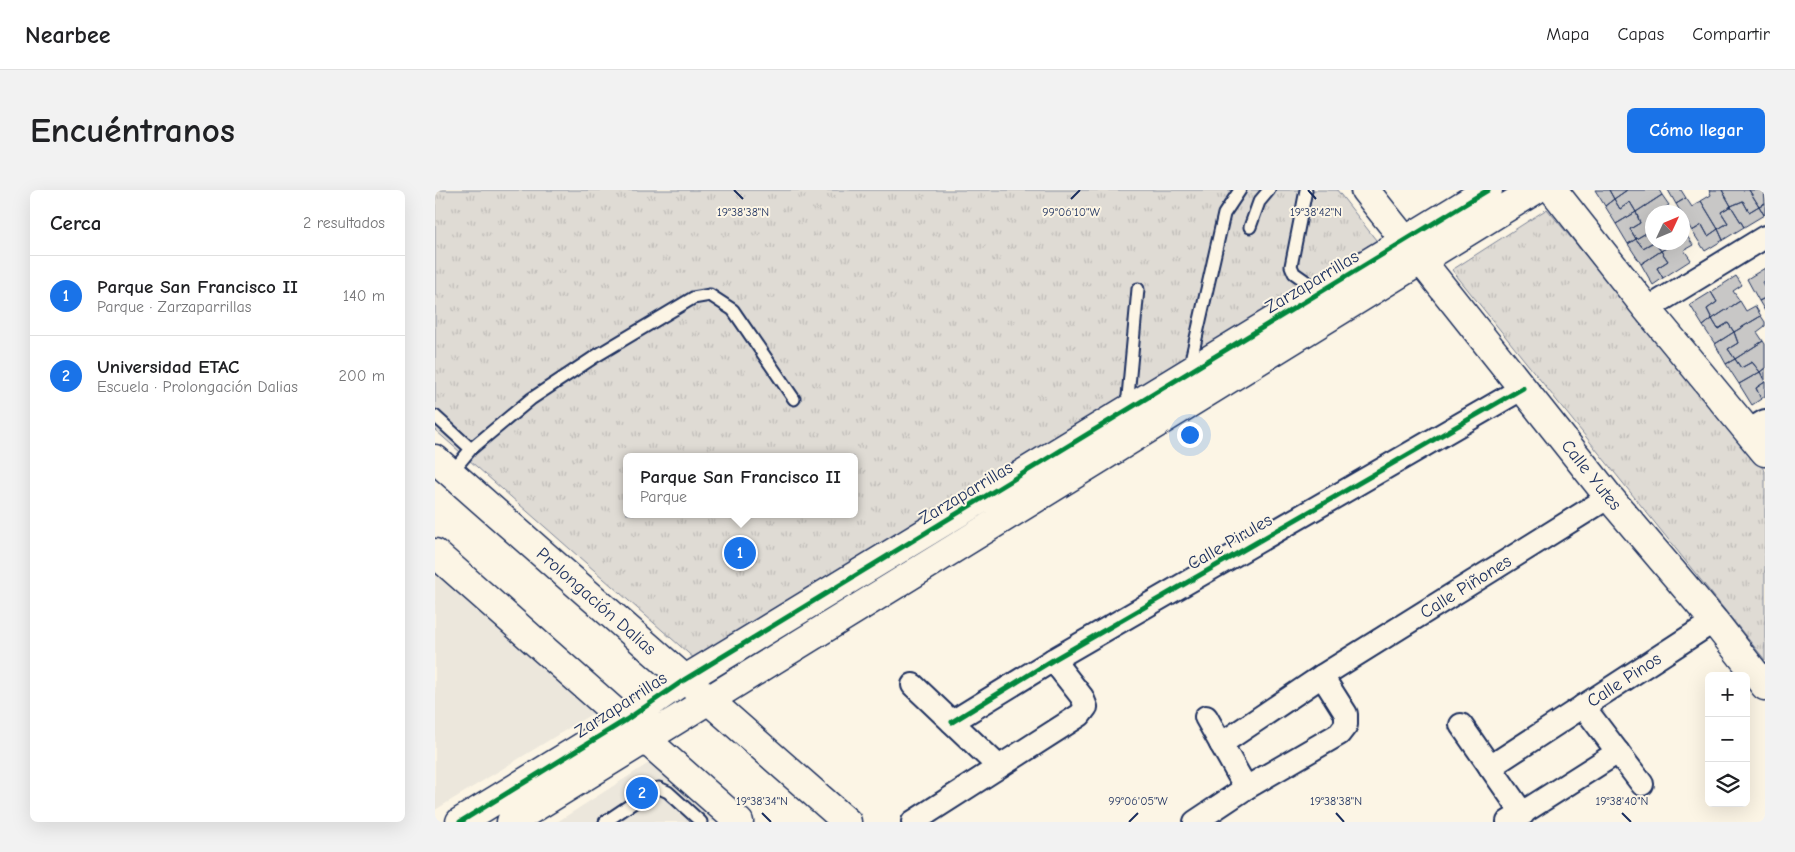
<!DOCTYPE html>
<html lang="es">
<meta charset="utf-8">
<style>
:root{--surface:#fff;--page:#f2f2f2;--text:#202124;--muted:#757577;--line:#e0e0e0;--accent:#1a73e8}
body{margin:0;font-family:"Comic Neue",sans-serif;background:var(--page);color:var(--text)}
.controls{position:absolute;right:15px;bottom:15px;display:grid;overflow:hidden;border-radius:8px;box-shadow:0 5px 20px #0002}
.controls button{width:45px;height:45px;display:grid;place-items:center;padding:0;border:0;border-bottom:1px solid var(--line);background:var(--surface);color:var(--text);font:25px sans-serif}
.compass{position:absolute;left:1210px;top:15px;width:45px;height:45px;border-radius:50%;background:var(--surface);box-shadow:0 5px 20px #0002;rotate:46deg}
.you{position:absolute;left:754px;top:244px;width:18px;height:18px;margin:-12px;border:4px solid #fff;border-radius:50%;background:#1a73e8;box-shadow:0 0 0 8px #1a73e833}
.badge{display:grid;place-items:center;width:32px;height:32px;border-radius:50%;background:var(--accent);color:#fff;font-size:16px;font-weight:700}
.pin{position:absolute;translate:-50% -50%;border:2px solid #fff;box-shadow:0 1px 5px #0006}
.popup{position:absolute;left:188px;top:263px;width:235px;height:65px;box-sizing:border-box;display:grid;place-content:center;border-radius:8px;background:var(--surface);filter:drop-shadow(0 1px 4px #0005);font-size:16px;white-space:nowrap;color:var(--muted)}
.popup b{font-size:19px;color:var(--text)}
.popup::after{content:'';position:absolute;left:50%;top:100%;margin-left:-10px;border:10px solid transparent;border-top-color:var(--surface)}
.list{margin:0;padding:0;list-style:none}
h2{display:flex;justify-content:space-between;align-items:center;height:65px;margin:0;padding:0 20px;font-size:21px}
h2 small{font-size:16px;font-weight:400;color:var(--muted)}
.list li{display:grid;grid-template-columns:32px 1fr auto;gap:15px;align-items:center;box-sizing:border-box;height:80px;padding:0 20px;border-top:1px solid var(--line)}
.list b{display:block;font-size:19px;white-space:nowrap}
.list p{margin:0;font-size:16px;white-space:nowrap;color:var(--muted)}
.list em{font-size:16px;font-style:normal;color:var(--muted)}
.icon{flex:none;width:28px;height:28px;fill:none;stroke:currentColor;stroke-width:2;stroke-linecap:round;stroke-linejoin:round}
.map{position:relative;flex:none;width:1330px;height:632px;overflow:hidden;border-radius:8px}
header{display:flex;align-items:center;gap:30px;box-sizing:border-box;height:70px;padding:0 25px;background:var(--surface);border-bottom:1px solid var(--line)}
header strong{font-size:24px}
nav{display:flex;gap:28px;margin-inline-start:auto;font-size:18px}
.intro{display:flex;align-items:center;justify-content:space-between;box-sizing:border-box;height:120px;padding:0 30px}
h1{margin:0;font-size:35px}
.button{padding:12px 22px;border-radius:8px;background:var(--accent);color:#fff;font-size:18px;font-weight:700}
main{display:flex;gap:30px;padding:0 30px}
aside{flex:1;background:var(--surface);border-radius:8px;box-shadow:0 5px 20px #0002}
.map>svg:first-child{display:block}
</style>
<header>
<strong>Nearbee</strong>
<nav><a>Mapa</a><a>Capas</a><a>Compartir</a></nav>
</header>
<div class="intro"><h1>Encuéntranos</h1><a class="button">Cómo llegar</a></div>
<main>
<aside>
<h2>Cerca<small>2 resultados</small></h2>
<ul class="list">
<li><span class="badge">1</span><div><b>Parque San Francisco II</b><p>Parque · Zarzaparrillas</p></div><em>140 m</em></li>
<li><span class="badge">2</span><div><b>Universidad ETAC</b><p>Escuela · Prolongación Dalias</p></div><em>200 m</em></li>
</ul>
</aside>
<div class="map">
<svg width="1330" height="632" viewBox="0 0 1330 632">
<defs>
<pattern id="park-tufts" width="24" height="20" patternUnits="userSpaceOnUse" patternTransform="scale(1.25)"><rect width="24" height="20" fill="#dfdbd4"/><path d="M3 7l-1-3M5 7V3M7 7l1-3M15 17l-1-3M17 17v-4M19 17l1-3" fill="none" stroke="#bfbcb8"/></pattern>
</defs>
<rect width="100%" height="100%" fill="#fcf5e5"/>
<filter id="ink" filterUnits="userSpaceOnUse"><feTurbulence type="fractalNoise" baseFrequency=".02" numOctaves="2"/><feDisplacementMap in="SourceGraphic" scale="10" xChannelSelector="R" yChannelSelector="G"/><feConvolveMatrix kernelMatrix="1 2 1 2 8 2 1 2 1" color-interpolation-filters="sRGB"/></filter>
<g filter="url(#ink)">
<path fill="#ece7dc" d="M0,382L160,522L0,620Z
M214,573L280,632H122Z"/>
<path fill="url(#park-tufts)" stroke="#7d8599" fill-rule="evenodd" d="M0,0H902L948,59L278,485L0,240ZM191,267H419V324H191Z
M1112,19L1330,281V470L1017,80Z"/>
<path fill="#c8c7c6" stroke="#1b2f5e" d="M1160,0H1174L1179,9L1170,16Z
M1174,0H1192L1179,9Z
M1192,0H1224L1227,5L1201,22L1195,12L1185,19L1179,9Z
M1233,0H1246L1251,8L1241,14Z
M1274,0H1287L1296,16L1286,22L1293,33L1283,39L1266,11L1276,5Z
M1287,0H1314L1324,16L1314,22L1308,11L1296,16Z
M1314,0H1329L1330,13L1324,16Z
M1227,5L1234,15L1224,22H1218V39L1201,49L1195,39L1205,33L1201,22Z
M1251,8L1257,17L1266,11L1283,39L1273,46L1267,35L1257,41L1241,14Z
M1179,9L1185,19L1195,12L1201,22L1181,34L1170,16Z
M1308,11L1314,22L1324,16L1329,25L1309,37L1296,16Z
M1330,13V24L1329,25L1324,16Z
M1296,16L1309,37L1288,50L1283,39L1293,33L1286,22Z
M1201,22L1205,33L1195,39L1201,49L1193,54L1181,34Z
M1267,35L1273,46L1283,39L1288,50L1270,61L1257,41Z
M1248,38L1252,46L1248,48Z
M1218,39V52L1208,58L1201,49Z
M1252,46L1258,55L1249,60L1256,70L1228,88L1222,78L1233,71L1226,61L1241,52H1248V48Z
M1201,49L1208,58L1219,52L1226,61L1206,74L1193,54Z
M1219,52H1241L1226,61Z
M1226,61L1233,71L1222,78L1228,88L1218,95L1206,74Z
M1330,78V90L1327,92L1330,98V108L1324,111L1312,89Z
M1301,86L1307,95L1298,101L1305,111L1277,129L1272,119L1282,112L1276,102Z
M1276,102L1282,112L1272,119L1277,129L1268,136L1255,115Z
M1330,108V121L1324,111Z
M1305,111L1311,121L1320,116L1326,126L1299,142L1293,133L1283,139L1277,129Z
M1326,126L1330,132V136L1322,142L1328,151L1300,169L1293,159L1303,153L1299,142Z
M1277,129L1283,139L1293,133L1299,142L1280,154L1268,136Z
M1299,142L1303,153L1293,159L1300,169L1291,174L1280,154Z
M1328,151L1330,154V178L1325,182L1317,172L1306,178L1300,169Z
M1300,169L1306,178L1317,172L1325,182L1304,194L1291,174Z
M1330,178V190L1325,182Z
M1325,182L1330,192L1321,198L1326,209L1317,215L1304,194Z
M1330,192V206L1326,209L1321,198Z"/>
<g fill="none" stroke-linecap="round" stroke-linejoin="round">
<defs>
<path id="service" d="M871,0L856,76L859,83L886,102
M815,37L824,12L834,0
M754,179L789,24L805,0
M692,217L703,99
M0,226L36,259L16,283
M36,259L96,209L161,166L258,108L275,105L298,120L359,209
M170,632L219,599L224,598L233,602L266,632"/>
<g id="minor">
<path d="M1212,119L1330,47"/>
<path d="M1313,241L1330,231"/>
<path d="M478,495L563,576"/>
<path d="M1148,516L1207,594"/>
<path d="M771,527L811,598"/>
<path d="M517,532L618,470L1088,198"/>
<path d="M1026,535L1088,624"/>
<path id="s1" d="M786,554L887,486L1174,307"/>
<path id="s2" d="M1055,577L1279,431"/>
<path d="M478,632L645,525L651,517L647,507L618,470"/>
<path d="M760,632L811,598L904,544L911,535V524L887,486"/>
<path d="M1073,632L1183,562"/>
</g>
<path id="tertiary" d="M25,632L191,530L249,490L1053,0
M76,632L1100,0"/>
<g id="secondary">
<path id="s3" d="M930,0L1174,307L1279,431L1330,496"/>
<path d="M1118,0L1212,119L1330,262"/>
<path id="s4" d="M0,269L412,632"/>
<path d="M0,363L304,632"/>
</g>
</defs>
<use href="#service" stroke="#1b2f5e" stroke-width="15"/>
<use href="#minor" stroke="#1b2f5e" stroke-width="26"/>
<use href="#tertiary" stroke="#1b2f5e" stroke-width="31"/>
<use href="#secondary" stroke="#1b2f5e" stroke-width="31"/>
<use href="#service" stroke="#fcf5e5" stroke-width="11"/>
<use href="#minor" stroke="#fcf5e5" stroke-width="22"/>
<use href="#tertiary" stroke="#fcf5e5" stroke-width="28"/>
<use href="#secondary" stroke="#fcf5e5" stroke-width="28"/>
<defs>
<path id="cycleway" d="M517,532L618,470L1088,198
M25,632L191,530L249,490L1053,0"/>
</defs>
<use href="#cycleway" stroke="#fcf5e5" stroke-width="8"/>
<use href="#cycleway" stroke="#00873e" stroke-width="5"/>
</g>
</g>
<path fill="none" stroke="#1b2f5e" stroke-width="2" d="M299,0L308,9M873,0L881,9M636,9L645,0M327,623L336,632M901,623L909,632M1187,623L1196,632M694,632L703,623"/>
<g text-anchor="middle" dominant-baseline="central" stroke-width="4" stroke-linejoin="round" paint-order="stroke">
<g font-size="18" fill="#1b2f5e" stroke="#fcf5e5">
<text transform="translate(877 92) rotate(-31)">Zarzaparrillas</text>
<text stroke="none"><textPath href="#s3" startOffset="364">Calle Yutes</textPath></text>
<text transform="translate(531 303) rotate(-31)">Zarzaparrillas</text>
<text transform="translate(795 352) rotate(-30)">Calle Pirules</text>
<text stroke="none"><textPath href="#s1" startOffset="291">Calle Piñones</textPath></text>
<text stroke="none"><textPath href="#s4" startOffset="215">Prolongación Dalias</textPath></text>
<text stroke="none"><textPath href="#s2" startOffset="160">Calle Pinos</textPath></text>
<text transform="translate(186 515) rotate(-33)">Zarzaparrillas</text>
</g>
</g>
<g font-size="12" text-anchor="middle" fill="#1b2f5e" stroke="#fcf5e5" stroke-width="4" stroke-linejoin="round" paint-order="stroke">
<text x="636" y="26">99°06'10"W</text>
<text x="308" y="26">19°38'38"N</text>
<text x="881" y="26">19°38'42"N</text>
<text x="327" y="615">19°38'34"N</text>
<text x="901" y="615">19°38'38"N</text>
<text x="1187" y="615">19°38'40"N</text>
<text x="703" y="615">99°06'05"W</text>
</g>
</svg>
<div class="controls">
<button>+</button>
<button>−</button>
<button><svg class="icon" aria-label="layers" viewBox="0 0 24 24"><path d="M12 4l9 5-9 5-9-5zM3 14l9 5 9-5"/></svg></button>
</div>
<svg class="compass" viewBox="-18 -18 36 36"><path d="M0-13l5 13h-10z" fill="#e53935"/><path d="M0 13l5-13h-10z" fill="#757577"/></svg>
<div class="you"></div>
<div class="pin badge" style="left:305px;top:363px">1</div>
<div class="popup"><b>Parque San Francisco II</b>Parque</div>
<div class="pin badge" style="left:207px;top:603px">2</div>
</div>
</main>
